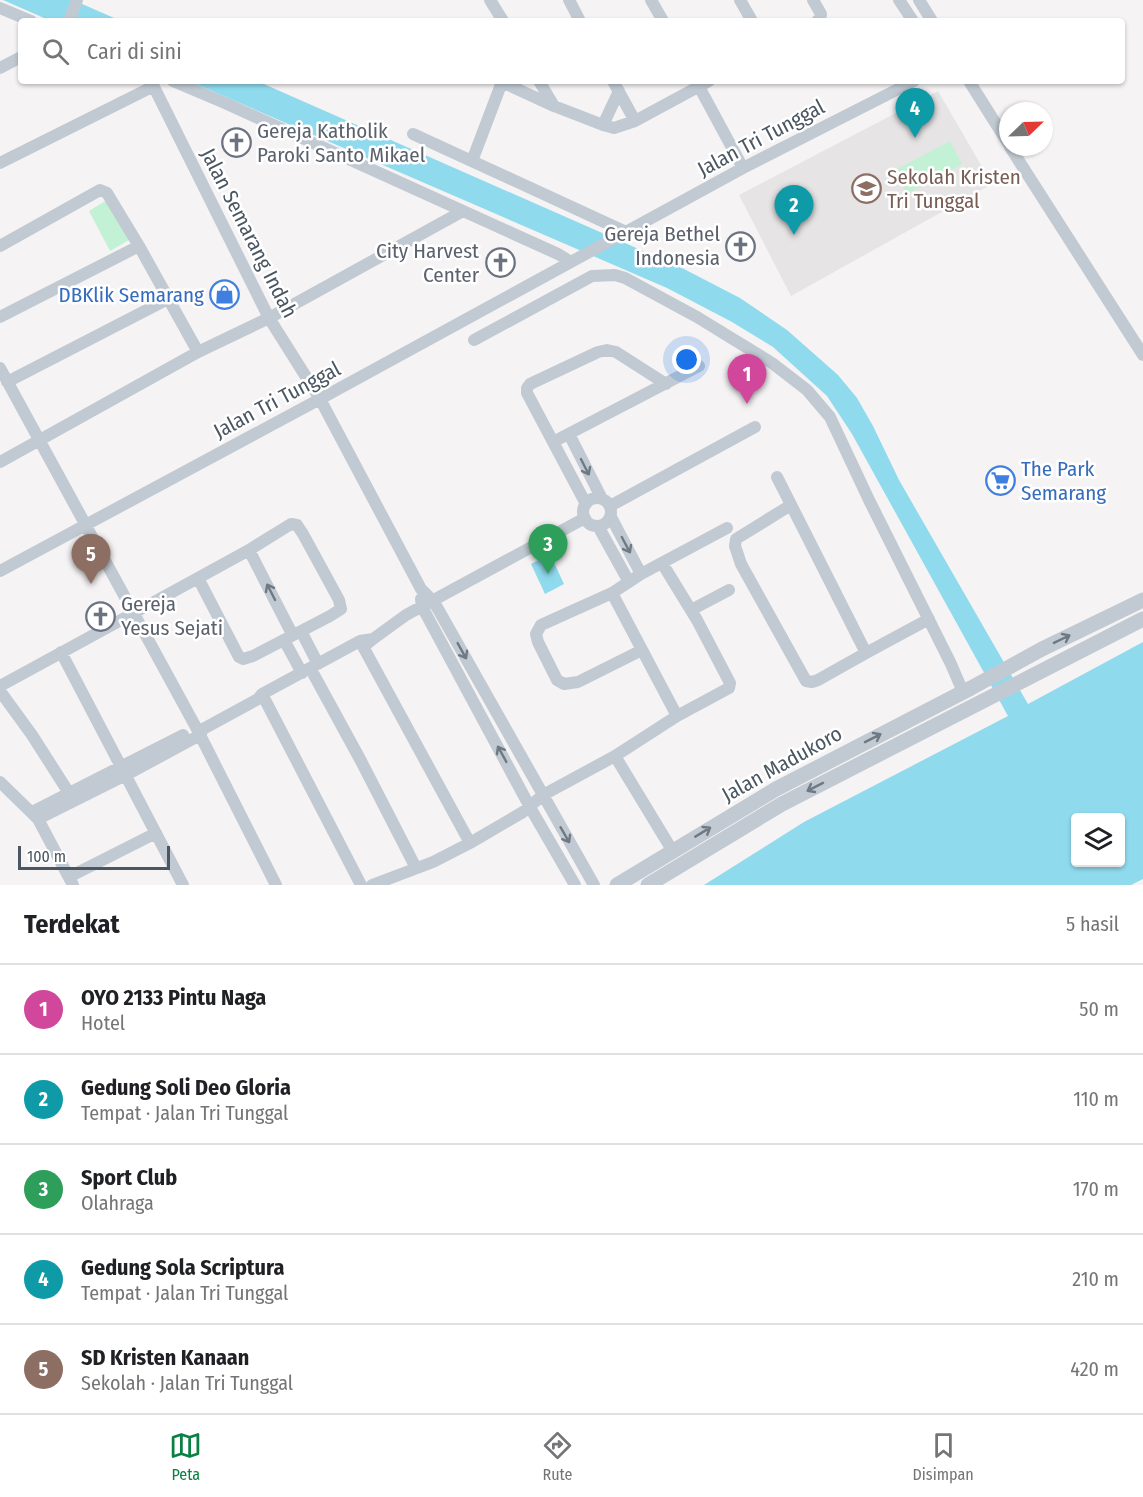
<!DOCTYPE html>
<html lang="id">
<meta charset="utf-8">
<style>
:root{--surface:#fff;--page:#f2f2f2;--text:#202124;--muted:#757577;--line:#e0e0e0;--accent:#0b8043}
body{margin:0;font-family:"Fira Sans Condensed",sans-serif;background:var(--page);color:var(--text)}
.controls{position:absolute;right:18px;bottom:18px;display:grid;overflow:hidden;border-radius:6px;box-shadow:0 2px 4px #0004}
.controls button{width:54px;height:54px;display:grid;place-items:center;padding:0;border:0;border-bottom:2px solid var(--line);background:var(--surface);color:var(--text);font:30px sans-serif}
.compass{position:absolute;left:999px;top:102px;width:54px;height:54px;border-radius:50%;background:var(--surface);box-shadow:0 2px 4px #0004;rotate:67deg}
.scale{position:absolute;left:18px;bottom:15px;width:152px;box-sizing:border-box;padding-left:6px;border:3px solid #4a5661;border-top:0;font-size:16px;line-height:21px;white-space:nowrap;color:#4a5661;-webkit-text-stroke:4px #fff;paint-order:stroke}
.you{position:absolute;left:687px;top:360px;width:21px;height:21px;margin:-15px;border:4px solid #fff;border-radius:50%;background:#1a73e8;box-shadow:0 0 0 9px #1a73e833}
.badge{display:grid;place-items:center;width:39px;height:39px;border-radius:50%;background:var(--accent);color:#fff;font-size:20px;font-weight:700}
.pin{position:absolute;translate:-50% -50px;filter:drop-shadow(0 2px 3px #0008)}
.pin::after{content:'';position:absolute;top:32px;width:21px;height:18px;background:inherit;clip-path:polygon(0 0,100% 0,50% 100%)}
.list{margin:0;padding:0;list-style:none}
h2{display:flex;justify-content:space-between;align-items:center;height:78px;margin:0;padding:0 24px;font-size:26px}
h2 small{font-size:20px;font-weight:400;color:var(--muted)}
.list li{display:grid;grid-template-columns:39px 1fr auto;gap:18px;align-items:center;box-sizing:border-box;height:90px;padding:0 24px;border-top:2px solid var(--line)}
.list b{display:block;font-size:22px;white-space:nowrap}
.list p{margin:0;font-size:20px;white-space:nowrap;color:var(--muted)}
.list em{font-size:20px;font-style:normal;color:var(--muted)}
.icon{flex:none;width:33px;height:33px;fill:none;stroke:currentColor;stroke-width:2;stroke-linecap:round;stroke-linejoin:round}
.map{position:relative;flex:none;width:1143px;height:885px;overflow:hidden}
.search{position:absolute;background:var(--surface);box-shadow:0 2px 4px #0004;left:18px;right:18px;top:18px;height:66px;display:flex;align-items:center;gap:15px;box-sizing:border-box;padding:0 21px;border-radius:6px;color:var(--muted);font-size:22px}
.sheet{height:528px;background:var(--surface)}
nav{display:flex;justify-content:space-around;align-items:center;box-sizing:border-box;height:84px;border-top:2px solid var(--line);background:var(--surface);font-size:16px;color:var(--muted)}
nav a{display:grid;justify-items:center;gap:3px}
nav .on{color:var(--accent)}
.map>svg:first-child{display:block}
</style>
<div class="map">
<svg width="1143" height="885" viewBox="0 0 1143 885">
<rect width="100%" height="100%" fill="#f5f3f3"/>
<path fill="#e6e4e5" d="M938,91L992,184L791,296L739,195Z"/>
<path fill="#c3f1d5" d="M950,141L962,164L907,194L895,170Z
M107,200L129,240L110,251L89,211Z"/>
<path fill="#90daee" fill-rule="evenodd" d="M3,0H73L121,21H51Z
M189,81H257L684,269L740,298L787,330L838,375L857,398L873,426L899,480L1028,704L1143,642V879L1131,885H704L804,822L1008,716L852,434L827,396L773,347L732,322L667,288ZM1076,818H1120V862H1076Z
M550,554L564,584L545,594L531,564Z"/>
<g fill="none" stroke-linecap="round" stroke-linejoin="round">
<path stroke="#c1cad2" stroke-width="12" d="M490,0L503,21
M569,0L580,21
M651,0L663,21
M740,0L752,21
M813,0L821,14L820,19L817,21
M899,0L913,21
M919,0L932,21
M0,8L31,21
M69,21L77,0
M0,68L21,57
M151,81L269,318L320,399L421,589L433,601L438,609L594,885
M173,81L225,103L558,254L571,262
M502,81V82L554,106L603,125L614,128L635,121L709,81
M539,81L554,106
M613,81L635,121
M696,81L743,168
M969,81L1008,143
M603,125L619,91
M413,134L626,232
M1010,147L1143,355
M472,161L502,82L499,81
M0,163L152,87
M0,246L100,190L107,193L139,246L198,352
M0,317L139,246
M474,340L592,276L615,275L625,278L697,317L772,363L807,390L830,417L869,500L951,664L963,692
M0,368L198,731L276,885
M7,382L168,299
M569,434L602,499
M553,442L699,366
M0,462L198,352L269,318L463,211
M777,477L866,653L929,619
M583 512a14 14 0 1 1 28 0a14 14 0 1 1-28 0Z
M586,504L527,393V388L530,384L598,352L607,350L616,352L666,384
M791,505L736,539L735,546L741,564L806,681L812,682L818,680L866,653
M610,506L755,427
M611,517L641,574
M291,524L297,525L303,534L339,600L341,609L330,616L253,656L243,659L239,657L198,578L249,550Z
M598,526L629,582
M249,550L290,630L294,634
M0,571L320,399L743,168L914,81
M612,593L677,716
M421,599L422,607L426,614L531,809L575,885
M691,610L729,590
M301,631L318,664
M284,640L302,673
M360,641L470,843
M367,644L373,639L406,615L585,518
M642,650L578,682L564,684L557,680L538,642L536,634L541,625L612,593L641,574L727,528
M61,652L183,885
M314,675L361,761L416,868
M0,686L198,578
M0,691L32,735L69,793
M262,694L361,885
M615,756L672,850
M0,782L38,819L73,885
M32,812L183,735
M38,819L126,775L200,735L203,729L258,699L262,694L360,641L373,639
M69,877L156,833
M372,885L433,862L470,843L523,812L543,795L615,756L677,716L729,688L730,683L697,620L662,563"/>
<path stroke="#c1cad2" stroke-width="15" d="M617,885L776,789L971,688L1042,649L1143,600
M648,885L782,804L1143,619"/>
</g>
<defs><path id="oneway-shaft" d="M-6 0H5M1.5-3L5.5 0L1.5 3" fill="none" stroke-width="1.6" stroke-linecap="round" stroke-linejoin="round" transform="scale(1.5)"/></defs>
<g stroke="#6e7983">
<use href="#oneway-shaft" transform="translate(585 467) rotate(63)"/>
<use href="#oneway-shaft" transform="translate(626 545) rotate(62)"/>
<use href="#oneway-shaft" transform="translate(271 592) rotate(-117)"/>
<use href="#oneway-shaft" transform="translate(1062 639) rotate(-26)"/>
<use href="#oneway-shaft" transform="translate(462 651) rotate(61)"/>
<use href="#oneway-shaft" transform="translate(873 738) rotate(-27)"/>
<use href="#oneway-shaft" transform="translate(502 754) rotate(-119)"/>
<use href="#oneway-shaft" transform="translate(815 787) rotate(153)"/>
<use href="#oneway-shaft" transform="translate(703 832) rotate(-31)"/>
<use href="#oneway-shaft" transform="translate(565 835) rotate(60)"/>
</g>
<defs>
<symbol id="church-ring" viewBox="-11 -11 22 22"><circle r="9.5" fill="#fff" stroke="#6b7280" stroke-width="1.5"/><path d="M-1.2-6h2.4v3.5h3.3v2.4h-3.3V6h-2.4V-.1h-3.3v-2.4h3.3Z" fill="#6b7280"/></symbol>
<symbol id="school-ring" viewBox="-11 -11 22 22"><circle r="9.5" fill="#fff" stroke="#8d6e63" stroke-width="1.5"/><path d="M0-5L7-2L0 1L-7-2ZM-4 1L0 2.5L4 1V4Q0 6-4 4Z" fill="#8d6e63"/></symbol>
<symbol id="shop-ring" viewBox="-11 -11 22 22"><circle r="9.5" fill="#fff" stroke="#3f7fe0" stroke-width="1.5"/><path d="M-5-2.5h2.3a2.7 3.5 0 0 1 5.4 0H5L5.5 6h-11ZM-1.5-2.5h3a1.5 2.3 0 0 0-3 0Z" fill="#3f7fe0"/></symbol>
<symbol id="supermarket-ring" viewBox="-11 -11 22 22"><circle r="9.5" fill="#fff" stroke="#3f7fe0" stroke-width="1.5"/><path d="M-6-5.5h2.5l.6 2H6L4.5 2H-2.5L-4.4-4H-6ZM-1.5 3.2a1.3 1.3 0 1 0 .1 0ZM3 3.2a1.3 1.3 0 1 0 .1 0Z" fill="#3f7fe0"/></symbol>
</defs>
<g fill-rule="evenodd">
<use href="#church-ring" x="220" y="126" width="33" height="33"/>
<use href="#school-ring" x="850" y="172" width="33" height="33"/>
<use href="#church-ring" x="724" y="230" width="33" height="33"/>
<use href="#church-ring" x="484" y="246" width="33" height="33"/>
<use href="#shop-ring" x="208" y="278" width="33" height="33"/>
<use href="#supermarket-ring" x="984" y="464" width="33" height="33"/>
<use href="#church-ring" x="84" y="600" width="33" height="33"/>
</g>
<g text-anchor="middle" dominant-baseline="central" stroke-width="5" stroke-linejoin="round" paint-order="stroke">
<g font-size="21" fill="#5b616d" stroke="#fff" text-anchor="start">
<text x="257" y="131">Gereja Katholik<tspan x="257" dy="24">Paroki Santo Mikael</tspan></text>
<text x="720" y="234" text-anchor="end">Gereja Bethel<tspan x="720" dy="24">Indonesia</tspan></text>
<text x="479" y="251" text-anchor="end">City Harvest<tspan x="479" dy="24">Center</tspan></text>
<text x="121" y="604">Gereja<tspan x="121" dy="24">Yesus Sejati</tspan></text>
</g>
<g font-size="21" fill="#4a5661" stroke="#fff">
<text transform="translate(761 138) rotate(-28)">Jalan Tri Tunggal</text>
<text transform="translate(249 233) rotate(63)">Jalan Semarang Indah</text>
<text transform="translate(277 400) rotate(-28)">Jalan Tri Tunggal</text>
<text transform="translate(782 764) rotate(-29)">Jalan Madukoro</text>
</g>
<g font-size="21" fill="#785e54" stroke="#fff" text-anchor="start">
<text x="887" y="177">Sekolah Kristen<tspan x="887" dy="24">Tri Tunggal</tspan></text>
</g>
<g font-size="21" fill="#366cbe" stroke="#fff" text-anchor="end">
<text x="204" y="295">DBKlik Semarang</text>
<text x="1021" y="469" text-anchor="start">The Park<tspan x="1021" dy="24">Semarang</tspan></text>
</g>
</g>
</svg>
<div class="controls">
<button><svg class="icon" aria-label="layers" viewBox="0 0 24 24"><path d="M12 4l9 5-9 5-9-5zM3 14l9 5 9-5"/></svg></button>
</div>
<svg class="compass" viewBox="-18 -18 36 36"><path d="M0-13l5 13h-10z" fill="#e53935"/><path d="M0 13l5-13h-10z" fill="#757577"/></svg>
<div class="scale">100 m</div>
<div class="you"></div>
<div class="pin badge" style="left:747px;top:404px;background:#d1479c">1</div>
<div class="pin badge" style="left:794px;top:235px;background:#0f9aa8">2</div>
<div class="pin badge" style="left:548px;top:574px;background:#2e9e5b">3</div>
<div class="pin badge" style="left:915px;top:138px;background:#0f9aa8">4</div>
<div class="pin badge" style="left:91px;top:584px;background:#8d6e63">5</div>
<div class="search"><svg class="icon" aria-label="search" viewBox="0 0 24 24"><circle cx="10" cy="10" r="6"/><path d="M15 15l6 6"/></svg>Cari di sini</div>
</div>
<section class="sheet">
<h2>Terdekat<small>5 hasil</small></h2>
<ul class="list">
<li><span class="badge" style="background:#d1479c">1</span><div><b>OYO 2133 Pintu Naga</b><p>Hotel</p></div><em>50 m</em></li>
<li><span class="badge" style="background:#0f9aa8">2</span><div><b>Gedung Soli Deo Gloria</b><p>Tempat · Jalan Tri Tunggal</p></div><em>110 m</em></li>
<li><span class="badge" style="background:#2e9e5b">3</span><div><b>Sport Club</b><p>Olahraga</p></div><em>170 m</em></li>
<li><span class="badge" style="background:#0f9aa8">4</span><div><b>Gedung Sola Scriptura</b><p>Tempat · Jalan Tri Tunggal</p></div><em>210 m</em></li>
<li><span class="badge" style="background:#8d6e63">5</span><div><b>SD Kristen Kanaan</b><p>Sekolah · Jalan Tri Tunggal</p></div><em>420 m</em></li>
</ul>
</section>
<nav>
<a class="on"><svg class="icon" aria-label="map" viewBox="0 0 24 24"><path d="M3 6l6-2 6 2 6-2v14l-6 2-6-2-6 2zM9 4v14M15 6v14"/></svg>Peta</a>
<a><svg class="icon" aria-label="directions" viewBox="0 0 24 24"><path d="M12 3l9 9-9 9-9-9zM9 14v-3h6M13 9l2 2-2 2"/></svg>Rute</a>
<a><svg class="icon" aria-label="saved" viewBox="0 0 24 24"><path d="M7 4h10v16l-5-4-5 4z"/></svg>Disimpan</a>
</nav>
